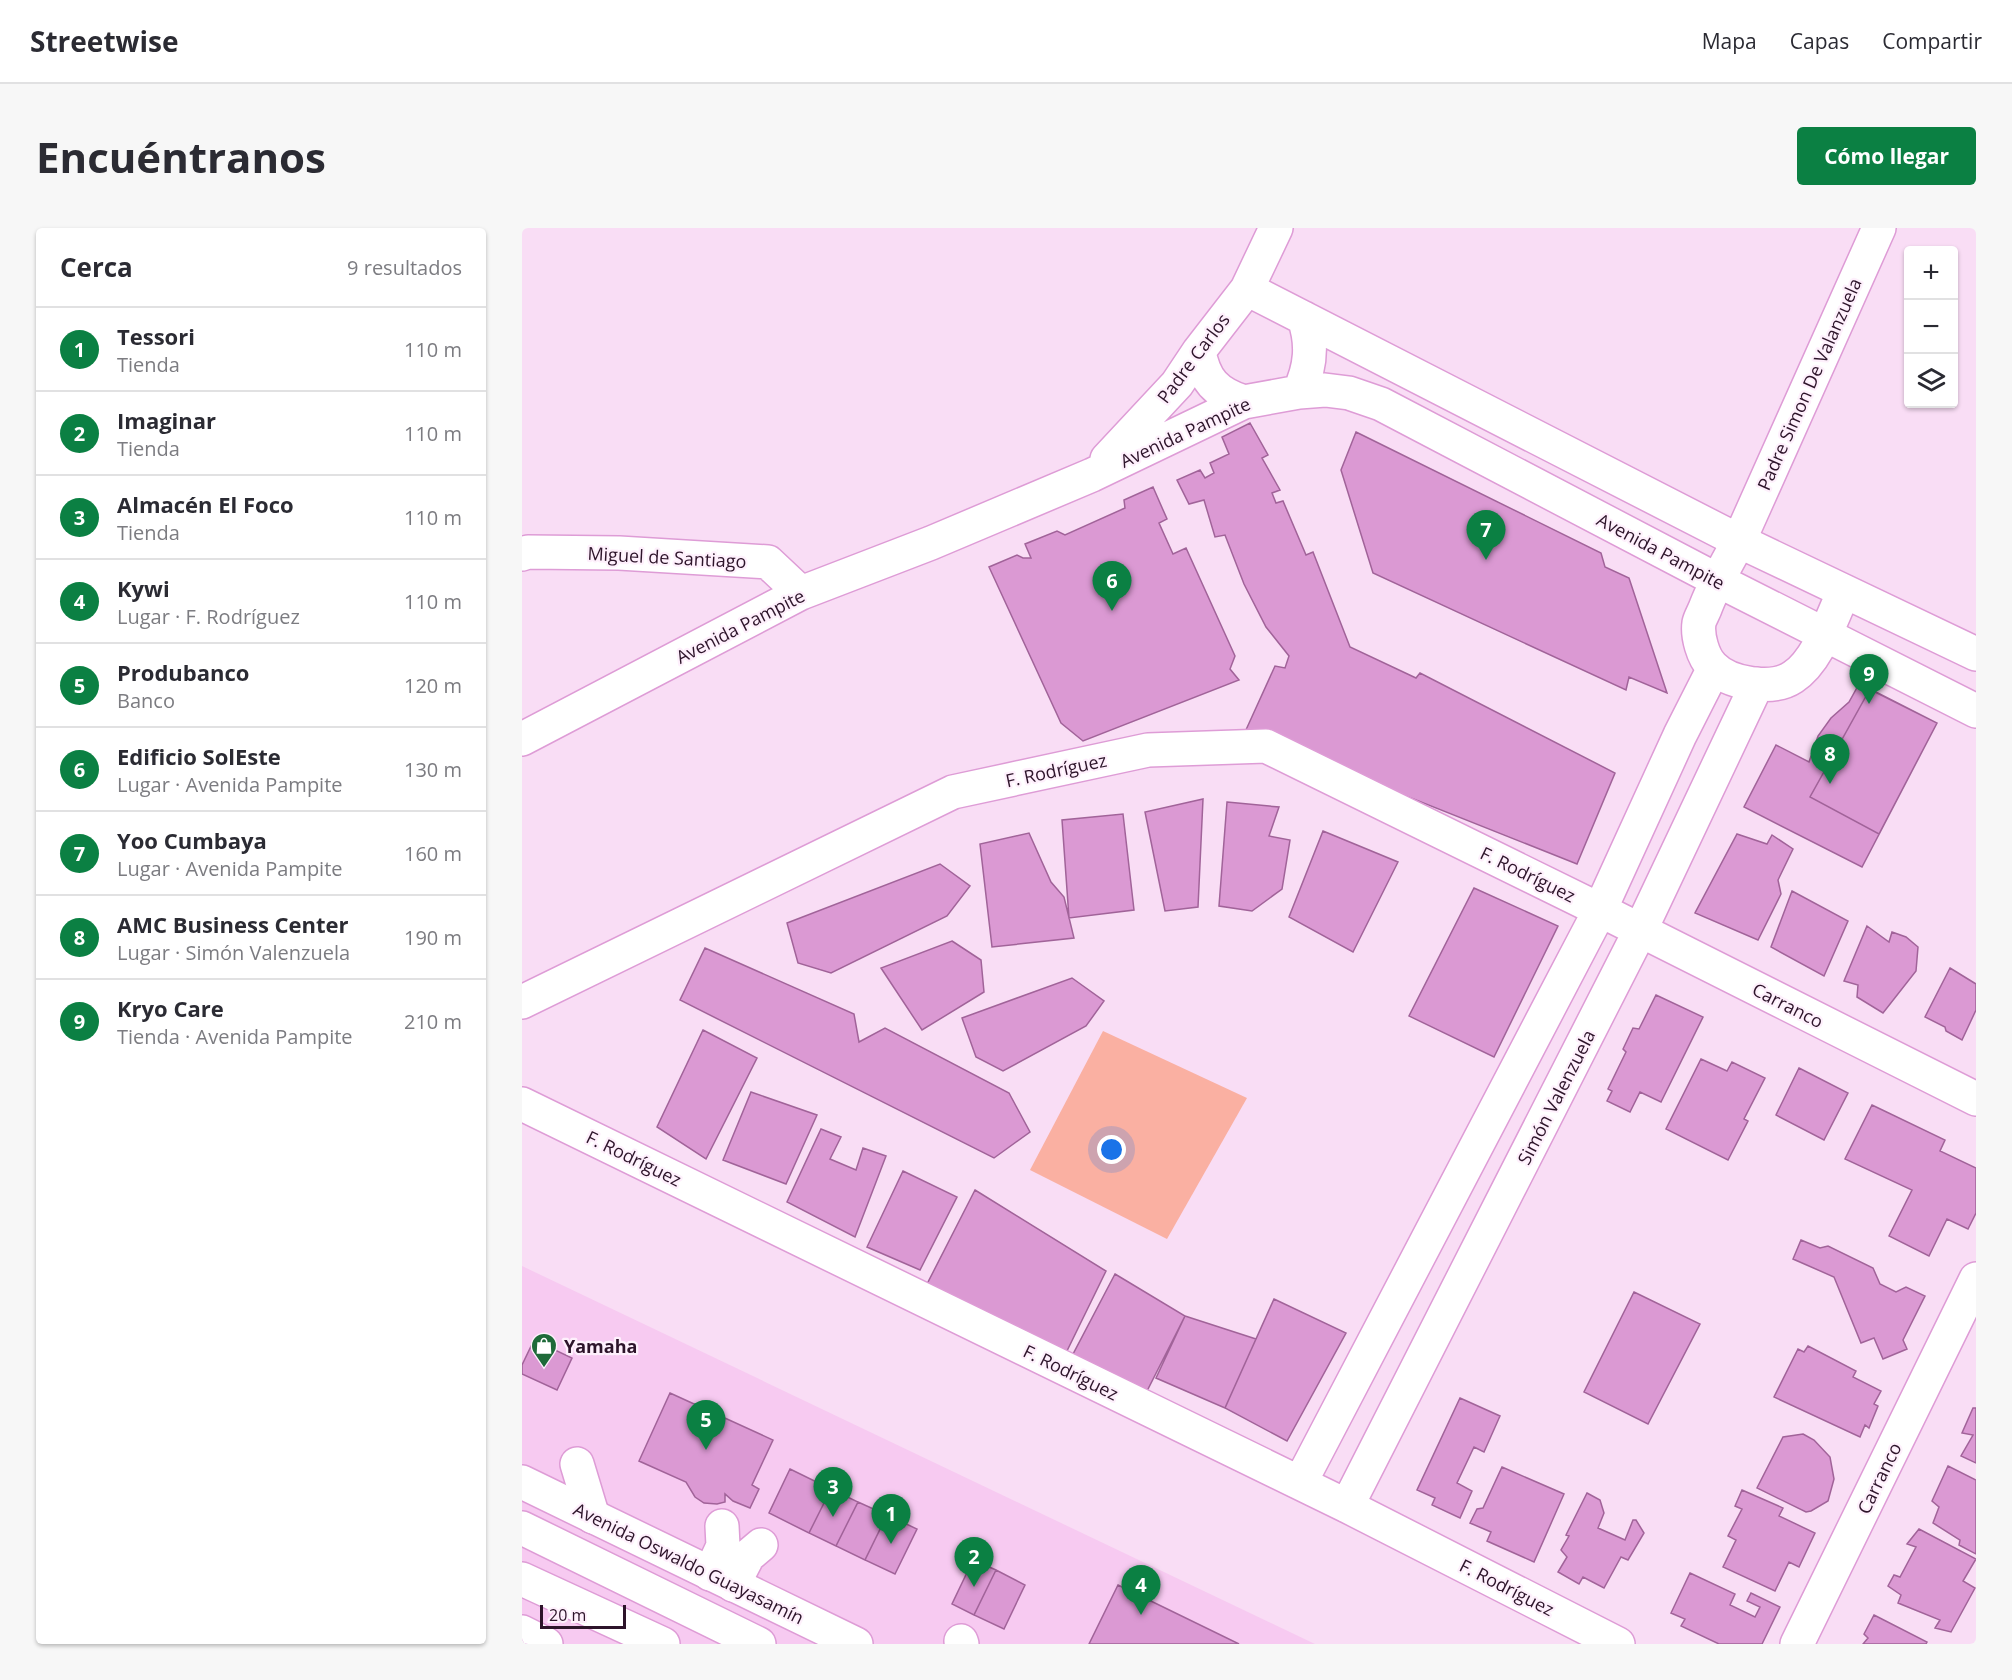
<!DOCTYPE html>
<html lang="es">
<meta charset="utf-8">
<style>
:root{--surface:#fff;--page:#f7f7f7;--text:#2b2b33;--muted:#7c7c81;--line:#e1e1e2;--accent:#0b8043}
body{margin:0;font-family:"Open Sans",sans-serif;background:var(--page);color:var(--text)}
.controls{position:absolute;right:18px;top:18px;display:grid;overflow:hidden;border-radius:6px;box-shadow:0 2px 4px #0004}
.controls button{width:54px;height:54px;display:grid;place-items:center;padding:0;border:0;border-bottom:2px solid var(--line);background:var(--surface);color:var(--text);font:30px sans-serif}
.scale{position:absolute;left:18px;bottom:15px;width:86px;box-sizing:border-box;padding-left:6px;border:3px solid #2d142a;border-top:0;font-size:16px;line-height:21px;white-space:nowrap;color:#2d142a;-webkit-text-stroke:4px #fef0fc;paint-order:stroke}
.you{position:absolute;left:590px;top:922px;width:21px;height:21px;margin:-15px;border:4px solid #fff;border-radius:50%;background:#1a73e8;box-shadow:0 0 0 9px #1a73e833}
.badge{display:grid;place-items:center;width:39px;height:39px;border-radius:50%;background:var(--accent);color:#fff;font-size:20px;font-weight:700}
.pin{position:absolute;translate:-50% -50px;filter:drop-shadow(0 2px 3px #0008)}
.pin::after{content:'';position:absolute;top:32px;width:21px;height:18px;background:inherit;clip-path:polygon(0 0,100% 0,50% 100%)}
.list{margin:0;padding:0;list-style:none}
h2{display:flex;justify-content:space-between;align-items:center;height:78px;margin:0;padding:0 24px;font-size:26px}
h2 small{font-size:20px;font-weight:400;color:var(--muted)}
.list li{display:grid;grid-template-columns:39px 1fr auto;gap:18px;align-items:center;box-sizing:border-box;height:84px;padding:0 24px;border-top:2px solid var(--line)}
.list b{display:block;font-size:22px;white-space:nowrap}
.list p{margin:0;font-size:20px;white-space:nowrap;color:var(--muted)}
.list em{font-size:20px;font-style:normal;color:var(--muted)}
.icon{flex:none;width:33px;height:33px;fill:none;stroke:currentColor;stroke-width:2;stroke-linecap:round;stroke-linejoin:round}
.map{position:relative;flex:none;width:1454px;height:1416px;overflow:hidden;border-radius:6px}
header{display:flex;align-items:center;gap:36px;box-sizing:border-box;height:84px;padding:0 30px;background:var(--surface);border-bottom:2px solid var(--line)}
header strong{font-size:28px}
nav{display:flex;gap:33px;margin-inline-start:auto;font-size:21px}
.intro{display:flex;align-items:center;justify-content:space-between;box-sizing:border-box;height:144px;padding:0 36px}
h1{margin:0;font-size:42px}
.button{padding:15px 27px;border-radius:6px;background:var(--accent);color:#fff;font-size:21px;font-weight:700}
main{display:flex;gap:36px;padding:0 36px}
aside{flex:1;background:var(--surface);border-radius:6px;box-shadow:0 2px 4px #0004}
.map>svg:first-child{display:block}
</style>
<header>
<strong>Streetwise</strong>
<nav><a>Mapa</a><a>Capas</a><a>Compartir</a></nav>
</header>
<div class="intro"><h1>Encuéntranos</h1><a class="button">Cómo llegar</a></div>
<main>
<aside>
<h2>Cerca<small>9 resultados</small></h2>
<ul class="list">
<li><span class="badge">1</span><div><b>Tessori</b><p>Tienda</p></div><em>110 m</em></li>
<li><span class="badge">2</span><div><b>Imaginar</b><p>Tienda</p></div><em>110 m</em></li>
<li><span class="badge">3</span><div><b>Almacén El Foco</b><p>Tienda</p></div><em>110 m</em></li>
<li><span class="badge">4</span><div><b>Kywi</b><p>Lugar · F. Rodríguez</p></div><em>110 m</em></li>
<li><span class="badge">5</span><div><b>Produbanco</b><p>Banco</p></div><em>120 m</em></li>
<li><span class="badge">6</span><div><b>Edificio SolEste</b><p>Lugar · Avenida Pampite</p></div><em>130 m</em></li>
<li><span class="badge">7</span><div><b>Yoo Cumbaya</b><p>Lugar · Avenida Pampite</p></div><em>160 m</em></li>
<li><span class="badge">8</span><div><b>AMC Business Center</b><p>Lugar · Simón Valenzuela</p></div><em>190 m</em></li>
<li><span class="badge">9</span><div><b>Kryo Care</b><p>Tienda · Avenida Pampite</p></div><em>210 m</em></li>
</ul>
</aside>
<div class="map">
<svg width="1454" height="1416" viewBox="0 0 1454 1416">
<rect width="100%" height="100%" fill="#f9ddf5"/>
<path fill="#f7caf1" d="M0,1038L793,1416H0Z"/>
<path fill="#fab0a2" d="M581,803L725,870L645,1011L508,942Z"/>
<path fill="#db99d3" stroke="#a16399" stroke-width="1.5" d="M728,195L746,227L740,230L758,262L750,265L754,275L761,273L784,327L791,324L828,419L894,450L898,445L1093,545L1055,636L723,504L753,438L763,440L767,428L744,399L722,356L703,307L693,309L682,272L667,276L655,252L678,242L683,250L692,245L688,235L707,226L700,209Z
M834,204L1079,325L1083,339L1107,350L1145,465L1107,449L1104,462L851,345L819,242Z
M631,259L645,291L637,295L651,326L664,320L713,428L708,441L717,452L561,513L539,495L467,339L495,327L501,330H509L503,316L535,303L543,307L603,280L602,272Z
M1337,456L1415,495L1340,639L1222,579L1254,517L1287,534L1296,508L1309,490L1327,474Z
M1348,461L1415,495L1357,606L1288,569Z
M681,571L676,679L643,683L623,584Z
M705,574L757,579L747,608L768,612L760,661L730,683L697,678Z
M601,586L612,682L547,690L540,592Z
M801,603L876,634L831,724L767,689Z
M507,605L529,654L542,669L552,710L470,719L458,616Z
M1215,606L1245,616L1250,607L1271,621L1256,652L1259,666L1236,712L1173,685Z
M418,636L448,658L425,688L309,745L276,735L265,695Z
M952,660L1036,698L972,829L887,788Z
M1270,663L1326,693L1302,748L1249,719Z
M1345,698L1367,714L1370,704L1384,709L1396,719L1394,743L1361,785L1335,769L1336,757L1322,753Z
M430,713L459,732L462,764L400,802L359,740Z
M183,720L332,786L337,814L363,800L487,865L508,904L472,930L158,772Z
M1428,740L1454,756V782L1440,812L1424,803L1423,799L1403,789Z
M550,750L582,773L564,798L481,843L454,829L440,790Z
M1134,767L1181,789L1139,874L1118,864L1108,884L1085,873L1090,863L1086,861L1104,824L1101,821L1111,800L1117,801Z
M181,802L235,830L184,931L135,899Z
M1179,831L1205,843L1210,834L1243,850L1222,891L1226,893L1206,932L1144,901Z
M1277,840L1326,865L1302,912L1254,887Z
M229,864L295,887L264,956L201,932Z
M1350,877L1423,912L1418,923L1454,940V985L1446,1001L1425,991L1407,1028L1367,1008L1390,962L1323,931Z
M299,901L319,909L308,931L334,942L341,920L364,928L333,1009L265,974Z
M381,943L435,969L398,1042L345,1019Z
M453,962L584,1043L542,1129L404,1058Z
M1279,1012L1298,1020L1306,1018L1351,1040L1358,1056L1374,1064L1384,1059L1403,1068L1381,1112L1385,1121L1361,1131L1352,1110L1339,1115L1312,1049L1271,1031Z
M593,1046L663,1088L625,1163L549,1130Z
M1112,1064L1178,1096L1126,1196L1062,1164Z
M752,1071L824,1105L765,1213L703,1180Z
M663,1088L734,1111L703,1180L634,1150Z
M12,1112L50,1130L35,1162L0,1146V1137Z
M1286,1118L1334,1143L1331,1149L1359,1163L1352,1176L1356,1178L1347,1200L1343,1197L1338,1209L1252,1169L1276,1121L1282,1124Z
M148,1165L251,1212L230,1257L237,1261L228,1280L211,1273L203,1266V1274L195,1276L182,1275L173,1269L164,1254L117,1233Z
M938,1170L978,1188L962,1224L952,1219L935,1255L950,1263L938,1290L910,1277L913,1270L895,1262Z
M1451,1180H1454V1235L1439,1228L1451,1207L1440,1205Z
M1281,1206L1292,1212L1308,1229L1312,1251L1306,1273L1289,1283L1284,1284L1235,1260L1261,1209Z
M1426,1238L1454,1252V1326L1437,1317L1438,1312L1411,1295L1417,1279L1410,1273Z
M980,1239L1042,1266L1012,1334L965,1313L969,1304L948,1295L955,1281L961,1280Z
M268,1241L309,1261L287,1305L247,1285Z
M309,1261L336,1274L314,1318L287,1305Z
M1220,1262L1261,1280L1257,1288L1293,1305L1277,1339L1267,1334L1253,1363L1201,1339L1214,1312L1206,1308L1220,1281L1213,1278Z
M1065,1265L1078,1272L1082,1285L1076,1300L1103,1312L1111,1292H1114L1122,1305L1106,1332L1099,1329L1082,1360L1061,1349L1057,1356L1036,1344L1045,1329L1039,1322L1047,1308L1044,1307Z
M336,1274L365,1287L343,1332L314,1318Z
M365,1287L395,1301L373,1346L343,1332Z
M1397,1301L1454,1331L1441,1353L1453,1360L1429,1404L1413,1400L1418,1392L1376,1375L1379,1367L1366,1358L1372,1347L1378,1349L1394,1319L1385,1316Z
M451,1332L474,1342L452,1387L430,1376Z
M474,1342L503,1357L482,1401L452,1387Z
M1168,1345L1213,1366L1208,1377L1233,1389L1238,1379L1225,1373L1229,1365L1258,1379L1240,1416H1197L1159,1398L1163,1391L1149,1385Z
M596,1357L717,1416H567Z
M1352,1387L1405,1414L1404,1416H1341L1346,1410L1342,1406Z"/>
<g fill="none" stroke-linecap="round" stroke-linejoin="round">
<defs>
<path id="minor" d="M725,61L1217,313L1454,426
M677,123C682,152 694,165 722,174
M777,164C789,139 791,116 782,90
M585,231L655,156L677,123L725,61L754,0
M0,326L6,324L97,325L246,334L279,365
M1322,363C1310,389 1296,433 1271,449C1250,463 1207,456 1190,438C1181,429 1175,408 1177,395C1178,390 1182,384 1184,378C1193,355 1205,335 1217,313L1357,0
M0,511L279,365L409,315L570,247L722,174L777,164L803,162L827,165L859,176L1195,352L1454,483
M0,774L431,564L626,522L744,518L1078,682L1454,871
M0,876L825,1278L1096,1416
M55,1236L71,1289
M778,1255L1078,682L1158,507L1192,440
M825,1278L1118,703L1235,456
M188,1346L201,1318L200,1298
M211,1357L226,1328L239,1317
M439,1413L440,1416
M1275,1416L1454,1051"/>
<path id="major" d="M0,1254L334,1416
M0,1300L237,1416
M0,1351L141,1416
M0,1404L24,1416"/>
</defs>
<use href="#minor" stroke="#de9cd6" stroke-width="36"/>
<use href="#major" stroke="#de9cd6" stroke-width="36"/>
<use href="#minor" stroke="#fff" stroke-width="33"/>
<use href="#major" stroke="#fff" stroke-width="33"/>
</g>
<defs>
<symbol id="shop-pin" viewBox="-11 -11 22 30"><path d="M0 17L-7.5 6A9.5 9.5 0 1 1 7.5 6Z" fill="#1e6a39" stroke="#fef0fc"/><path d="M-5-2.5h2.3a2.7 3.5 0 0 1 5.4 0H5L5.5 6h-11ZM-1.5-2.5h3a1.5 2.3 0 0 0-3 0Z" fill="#fff"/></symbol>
</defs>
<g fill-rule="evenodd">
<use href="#shop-pin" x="7" y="1103" width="30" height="40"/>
</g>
<g text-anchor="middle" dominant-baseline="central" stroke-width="4.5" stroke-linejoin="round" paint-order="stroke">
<g font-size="18" fill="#2d142a" stroke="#fef0fc">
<text transform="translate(671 130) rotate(-53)">Padre Carlos</text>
<text transform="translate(1287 156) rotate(-66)">Padre Simon De Valanzuela</text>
<text transform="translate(663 204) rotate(-25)">Avenida Pampite</text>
<text transform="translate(1139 323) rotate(28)">Avenida Pampite</text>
<text transform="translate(145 329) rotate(3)">Miguel de Santiago</text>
<text transform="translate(218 398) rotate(-27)">Avenida Pampite</text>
<text transform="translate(534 542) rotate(-12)">F. Rodríguez</text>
<text transform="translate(1006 646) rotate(26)">F. Rodríguez</text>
<text transform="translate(1266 777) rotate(27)">Carranco</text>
<text transform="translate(1034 869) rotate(-63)">Simón Valenzuela</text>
<text transform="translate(112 930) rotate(26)">F. Rodríguez</text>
<text transform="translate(549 1144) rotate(26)">F. Rodríguez</text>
<text transform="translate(1357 1250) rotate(-64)">Carranco</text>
<text transform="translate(167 1335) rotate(26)">Avenida Oswaldo Guayasamín</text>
<text transform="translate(985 1359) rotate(27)">F. Rodríguez</text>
</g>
<g font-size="18" font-weight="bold" fill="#2d142a" stroke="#fef0fc" text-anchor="start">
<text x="42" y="1118">Yamaha</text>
</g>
</g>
</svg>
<div class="controls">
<button>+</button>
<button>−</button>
<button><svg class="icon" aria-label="layers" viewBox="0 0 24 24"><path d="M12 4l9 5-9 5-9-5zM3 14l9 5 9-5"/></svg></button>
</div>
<div class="scale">20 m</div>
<div class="you"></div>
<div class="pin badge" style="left:369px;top:1316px">1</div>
<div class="pin badge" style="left:452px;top:1359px">2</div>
<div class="pin badge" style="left:311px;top:1289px">3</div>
<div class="pin badge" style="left:619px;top:1387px">4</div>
<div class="pin badge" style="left:184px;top:1222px">5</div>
<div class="pin badge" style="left:590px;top:383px">6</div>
<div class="pin badge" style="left:964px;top:332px">7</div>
<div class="pin badge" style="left:1308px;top:556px">8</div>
<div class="pin badge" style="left:1347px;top:476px">9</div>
</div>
</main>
